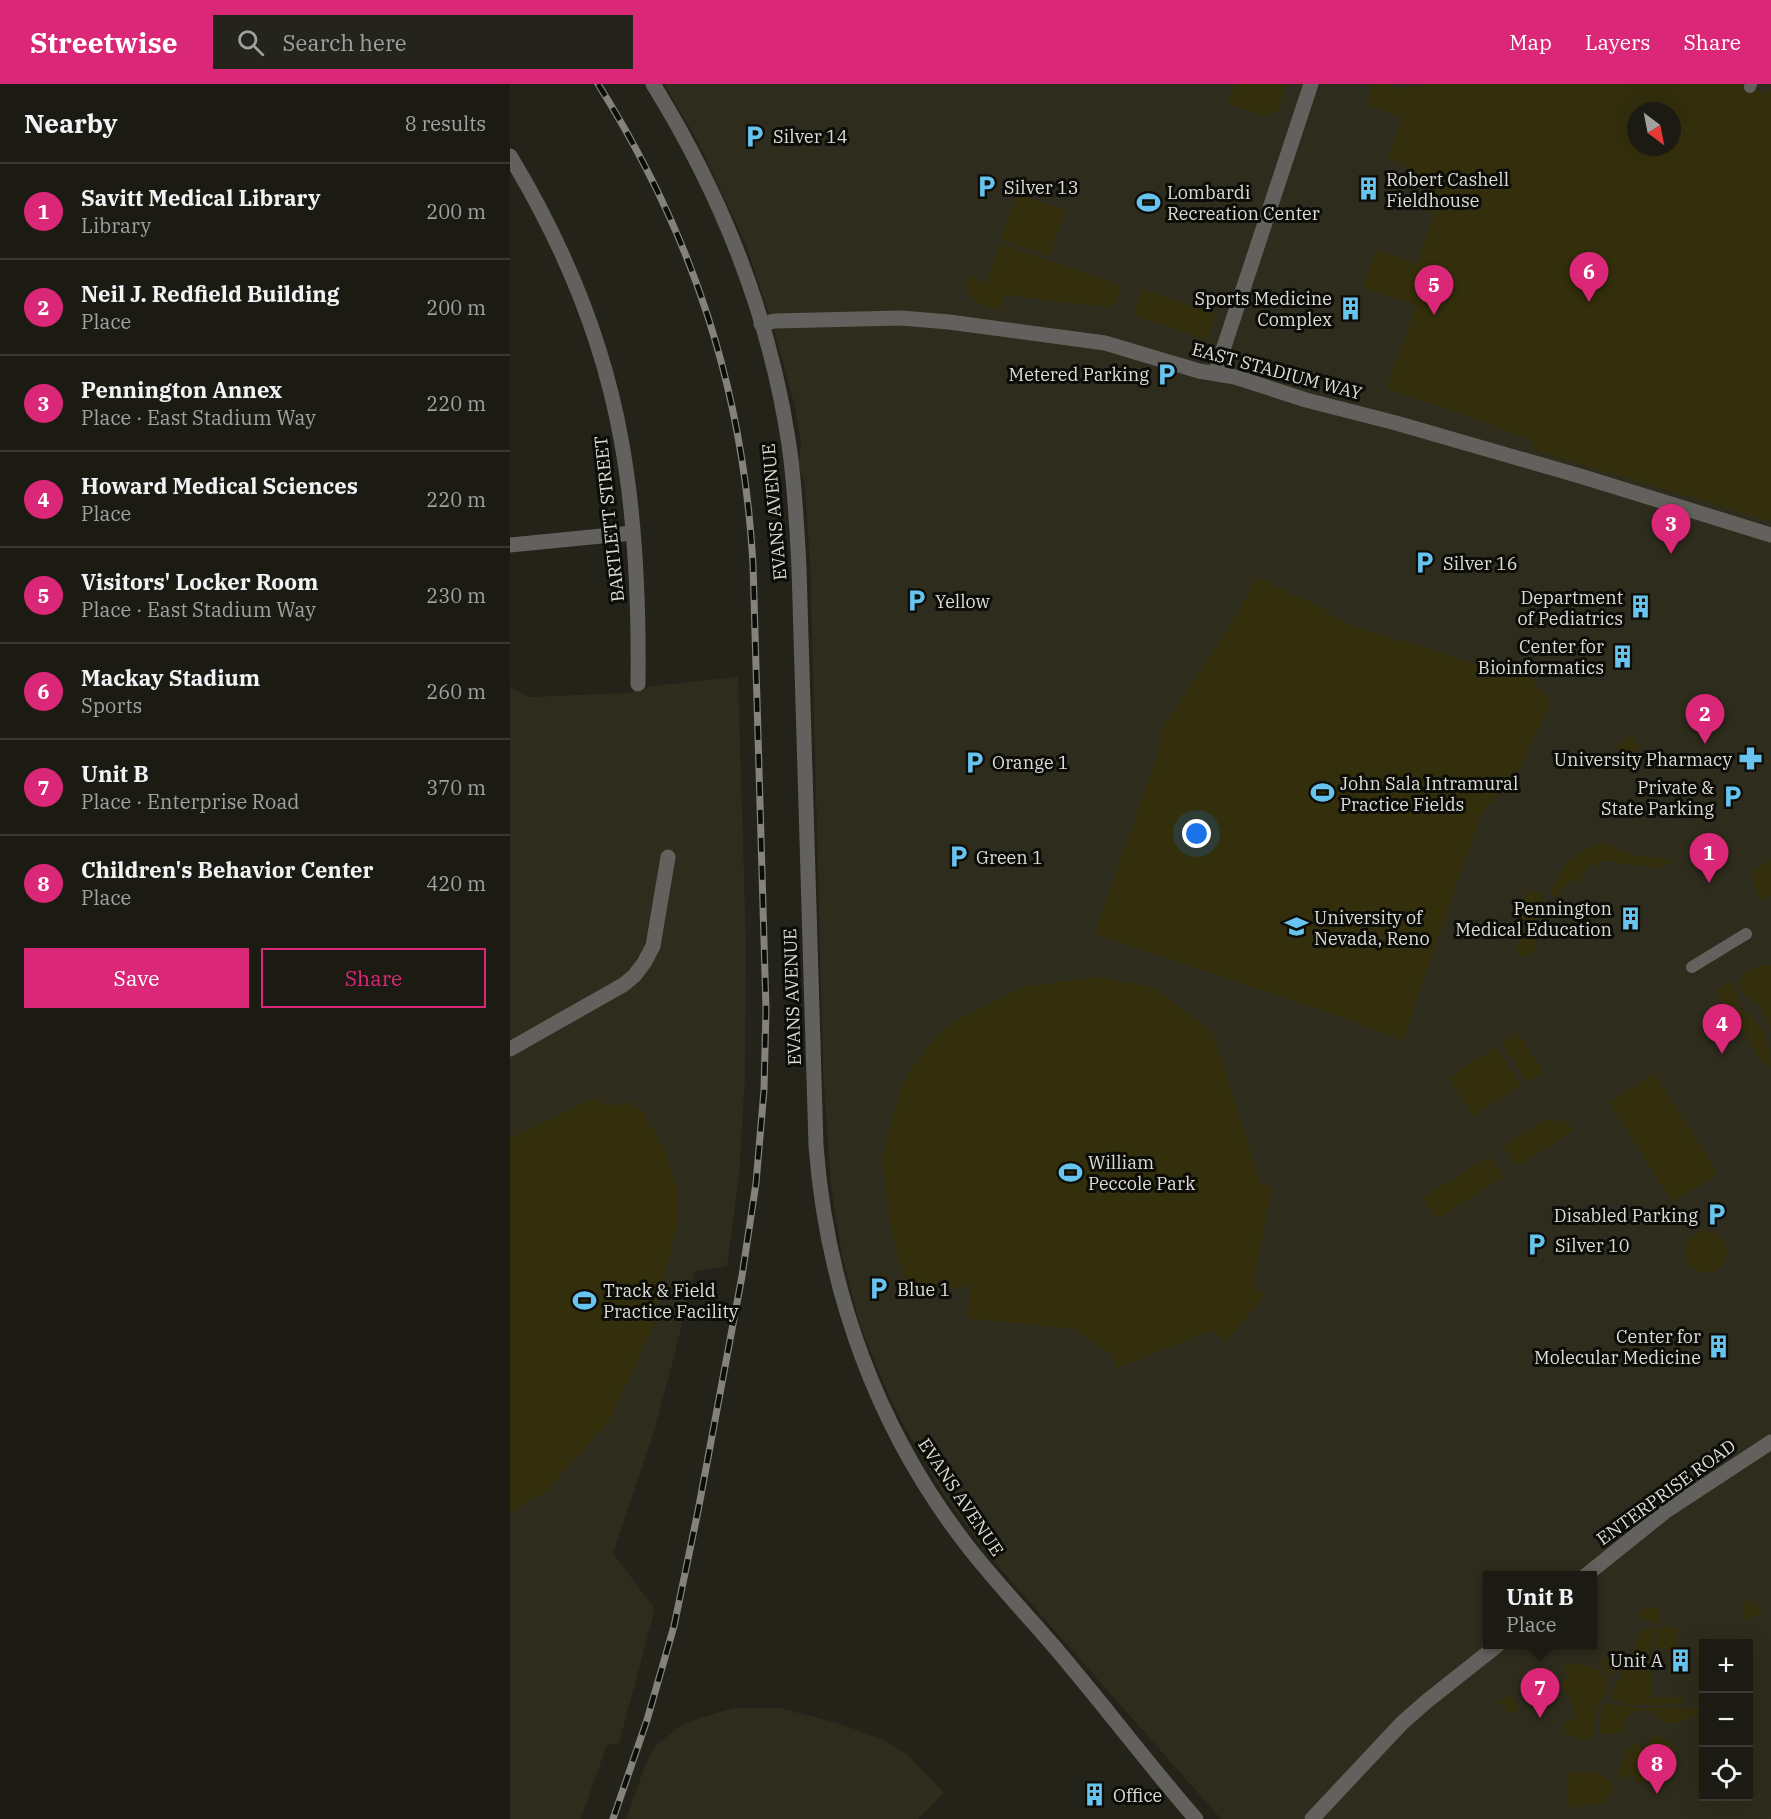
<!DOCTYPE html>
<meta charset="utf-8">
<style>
:root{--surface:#1b1a13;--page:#24231c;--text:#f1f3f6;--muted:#a0a1a0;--line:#393833;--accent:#db2777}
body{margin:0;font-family:"IBM Plex Serif",serif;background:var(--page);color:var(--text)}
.controls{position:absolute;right:18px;bottom:18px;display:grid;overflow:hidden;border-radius:0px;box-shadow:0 6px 24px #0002}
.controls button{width:54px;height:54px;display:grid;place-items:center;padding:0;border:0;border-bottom:2px solid var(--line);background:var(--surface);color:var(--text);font:30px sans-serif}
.compass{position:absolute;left:1117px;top:18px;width:54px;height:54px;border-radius:50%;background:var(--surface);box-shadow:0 6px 24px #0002;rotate:148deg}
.you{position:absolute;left:687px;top:750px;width:21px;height:21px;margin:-15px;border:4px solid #fff;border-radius:50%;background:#1a73e8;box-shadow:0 0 0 9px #1a73e833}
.badge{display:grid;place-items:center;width:39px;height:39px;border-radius:50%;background:var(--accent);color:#fff;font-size:20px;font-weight:700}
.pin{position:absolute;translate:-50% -50px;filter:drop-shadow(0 2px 3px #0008)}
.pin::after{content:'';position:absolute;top:32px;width:21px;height:18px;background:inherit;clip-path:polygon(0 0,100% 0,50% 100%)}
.popup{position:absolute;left:973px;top:1487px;width:114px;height:78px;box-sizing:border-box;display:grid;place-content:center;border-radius:0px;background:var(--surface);filter:drop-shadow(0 2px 4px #0005);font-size:20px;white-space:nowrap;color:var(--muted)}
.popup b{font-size:22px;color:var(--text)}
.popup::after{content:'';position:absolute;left:50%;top:100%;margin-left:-12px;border:12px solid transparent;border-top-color:var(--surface)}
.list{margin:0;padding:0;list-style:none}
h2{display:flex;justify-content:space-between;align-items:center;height:78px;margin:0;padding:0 24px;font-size:26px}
h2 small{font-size:20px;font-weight:400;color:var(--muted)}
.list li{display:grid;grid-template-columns:39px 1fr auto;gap:18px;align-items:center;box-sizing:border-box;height:96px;padding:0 24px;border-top:2px solid var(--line)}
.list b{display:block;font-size:22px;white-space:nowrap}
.list p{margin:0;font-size:20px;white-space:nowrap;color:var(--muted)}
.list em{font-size:20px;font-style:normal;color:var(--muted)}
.actions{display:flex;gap:12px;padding:18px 24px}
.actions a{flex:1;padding:14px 0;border:2px solid var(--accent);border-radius:0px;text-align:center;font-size:21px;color:var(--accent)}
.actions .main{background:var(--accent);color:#fff}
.icon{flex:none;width:33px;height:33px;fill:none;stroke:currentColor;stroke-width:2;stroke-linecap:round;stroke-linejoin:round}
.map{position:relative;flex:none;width:1261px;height:1735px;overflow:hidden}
header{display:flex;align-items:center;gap:36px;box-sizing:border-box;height:84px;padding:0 30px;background:var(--accent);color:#fff}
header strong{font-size:28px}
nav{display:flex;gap:33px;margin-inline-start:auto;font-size:21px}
.search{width:420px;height:54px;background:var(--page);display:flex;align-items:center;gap:15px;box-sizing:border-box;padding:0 21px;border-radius:0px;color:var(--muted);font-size:22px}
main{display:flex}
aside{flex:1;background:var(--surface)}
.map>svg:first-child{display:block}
</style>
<header>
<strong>Streetwise</strong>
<div class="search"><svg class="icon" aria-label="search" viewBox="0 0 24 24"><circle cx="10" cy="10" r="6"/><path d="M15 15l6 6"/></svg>Search here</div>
<nav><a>Map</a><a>Layers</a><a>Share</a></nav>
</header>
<main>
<aside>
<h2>Nearby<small>8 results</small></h2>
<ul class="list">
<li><span class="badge">1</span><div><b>Savitt Medical Library</b><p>Library</p></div><em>200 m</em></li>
<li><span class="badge">2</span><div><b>Neil J. Redfield Building</b><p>Place</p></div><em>200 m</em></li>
<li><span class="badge">3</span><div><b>Pennington Annex</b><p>Place · East Stadium Way</p></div><em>220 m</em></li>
<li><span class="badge">4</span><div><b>Howard Medical Sciences</b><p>Place</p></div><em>220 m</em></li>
<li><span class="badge">5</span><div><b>Visitors' Locker Room</b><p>Place · East Stadium Way</p></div><em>230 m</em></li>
<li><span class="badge">6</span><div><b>Mackay Stadium</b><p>Sports</p></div><em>260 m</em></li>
<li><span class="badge">7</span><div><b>Unit B</b><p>Place · Enterprise Road</p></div><em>370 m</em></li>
<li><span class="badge">8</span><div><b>Children's Behavior Center</b><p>Place</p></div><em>420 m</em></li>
</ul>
<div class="actions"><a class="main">Save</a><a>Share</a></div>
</aside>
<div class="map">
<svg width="1261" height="1735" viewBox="0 0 1261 1735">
<rect width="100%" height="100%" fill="#242319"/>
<path fill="#2e2c1c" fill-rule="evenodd" d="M154,0H1261V1735H711L477,1470L434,1411L395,1344L379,1312L350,1241L332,1171L321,1103L313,985L300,474L294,396L288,383L291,358L284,319L263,242L235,158L187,56ZM1126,27H1162V63H1126ZM978,1492H1082V1560H978ZM1194,1560H1238V1712H1194Z
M228,593L236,860L235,993L229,1092L217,1182L185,1187L163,1277L142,1354L103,1469L145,1525L109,1659L97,1661L71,1735H0V603L19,613L117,609L142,602Z
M224,1624H269L328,1639L373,1656L398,1671L434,1709L408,1735H116L137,1676L147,1660L172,1641L193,1633Z"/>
<path fill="#332f0c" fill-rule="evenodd" d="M725,0H771L776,2L768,26L758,33L718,20Z
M863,0H879L895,6L897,3H903L916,0H1231L1259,10L1261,4V437L1020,365L1023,356L877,304L906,221L853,203L866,166L906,180L923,134C927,103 904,83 878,75L892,33L857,21ZM1126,27H1162V63H1126Z
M508,110L556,127L539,172L491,156Z
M490,160L611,202L603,224L493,211L492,224C484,226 470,222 465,215L463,216L457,203V192L476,199Z
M632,205L706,231L697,256L623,230Z
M748,493L782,510L805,519L827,535L836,539L964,580H979L1018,591L1041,618L1008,688L971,730L893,955L585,849L653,654L647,652L716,548Z
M1122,651L1131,663L1116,675L1107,663Z
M1091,759L1125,771L1165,777L1164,779L1143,784L1091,776L1089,780L1080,781L1069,797C1058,794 1053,805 1047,813L1043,812L1042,811C1042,788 1069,763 1091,759Z
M1261,775V812L1253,817L1247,808L1241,788Z
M1018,806L1030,807L1034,813C1032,821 1030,829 1028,837C1026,848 1030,880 1008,870C1007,847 1011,828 1018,806Z
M1252,881L1261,882V949C1258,939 1255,929 1249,921C1241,913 1232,912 1229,900L1232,891Z
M588,893L642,903L648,907L704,951L750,1099L762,1104L743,1201L754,1211L716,1258L703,1246L607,1284L601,1270L565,1245L458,1234L461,1202L405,1208L403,1193L395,1195L382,1151L372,1076L392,999L415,966L441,939L511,903Z
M1221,897L1228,909L1230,924C1252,936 1261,961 1261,986L1256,979L1253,980L1230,944L1232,942L1228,934L1224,936L1206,907Z
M1008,949L1033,988L1017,998L992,959Z
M986,963L1011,1001L963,1032L938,994Z
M1144,989L1208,1089L1163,1119L1099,1019Z
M87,1015L98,1022L120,1018L133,1029L154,1064L168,1105V1137L141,1248L99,1337L36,1407L0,1429V1054L70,1020Z
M1051,1035L1056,1036L1063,1047L1007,1083L993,1062L1035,1036L1050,1039Z
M979,1072L993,1093L927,1135L913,1114Z
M1175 1168a21 21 0 1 1 42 0a21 21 0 1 1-42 0Z
M1234,1516L1246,1520L1253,1526L1247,1532L1236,1537L1234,1535Z
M1141,1523L1149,1524V1538L1139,1537L1136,1533L1131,1537L1129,1530L1130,1527Z
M1146,1543L1140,1562L1142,1614L1173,1613L1174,1619L1172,1620L1125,1621L1100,1614L1131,1549L1135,1545Z
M1151,1543H1165L1167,1545L1168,1562L1167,1564L1144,1565L1149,1545Z
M1103,1566L1115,1568L1102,1592L1091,1584C1091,1576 1097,1570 1103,1566Z
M1062,1580C1078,1581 1092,1584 1098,1601L1086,1628L1083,1652L1074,1657L1057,1650L1053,1643L1054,1640L1067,1633L1060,1618L1063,1617L1059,1609L1056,1610L1051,1597L1057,1593L1053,1584Z
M1001,1611L1008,1623L1007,1628L1001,1630L986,1618Z
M1095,1619L1127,1624H1193V1629C1180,1631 1169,1640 1155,1639C1151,1636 1148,1631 1144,1628C1141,1626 1138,1626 1134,1626C1117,1627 1116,1634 1113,1649L1090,1650V1636Z
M1148,1652L1161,1658L1166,1666L1157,1674L1155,1684C1149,1681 1142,1667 1137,1660L1142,1653Z
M1126,1659C1140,1667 1146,1679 1146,1694L1126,1699L1124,1692L1108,1696C1108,1682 1113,1667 1126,1659Z
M1060,1688C1077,1687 1089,1688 1102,1698L1105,1709L1096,1711L1097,1718L1064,1724L1059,1722C1056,1711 1055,1699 1060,1688Z"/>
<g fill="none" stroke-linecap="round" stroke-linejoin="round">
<path stroke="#62615d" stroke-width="12" d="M1240,3L1241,0
M1182,883L1236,850"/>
<path stroke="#62615d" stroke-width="15" d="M0,72C52,158 93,255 111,355C126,436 129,518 128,600
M251,240L265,237L391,234L439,238L595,259L689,287L725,293L796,316L886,339L1070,392L1261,451
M705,290L801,0
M0,461L122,449
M0,965L113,901L124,892L134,879L143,862L158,773
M1075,1492L1156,1427L1261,1358
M802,1735L892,1639L917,1617L989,1560"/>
<path stroke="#62615d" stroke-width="15" d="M143,0C211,110 260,233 279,361C285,402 287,443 289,484L306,1062C317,1206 367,1345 456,1460C489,1503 528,1542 562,1584C604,1634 643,1686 686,1735"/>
<defs>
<path id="rail" d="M88,0C182,150 233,303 243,480L256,925L254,1006L246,1099L232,1192L188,1427L164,1542L137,1636L103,1735"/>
</defs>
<use href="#rail" stroke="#83827b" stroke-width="7"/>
<use href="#rail" stroke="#0c0c08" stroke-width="4.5" stroke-dasharray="14" stroke-linecap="butt"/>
</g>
<defs>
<symbol id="parking-bare" viewBox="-9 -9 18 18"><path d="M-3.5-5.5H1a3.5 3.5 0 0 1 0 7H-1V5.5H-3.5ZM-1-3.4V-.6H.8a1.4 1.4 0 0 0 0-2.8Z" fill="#66c4ef" stroke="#0c0c08" stroke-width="2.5" paint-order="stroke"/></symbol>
<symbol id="building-bare" viewBox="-9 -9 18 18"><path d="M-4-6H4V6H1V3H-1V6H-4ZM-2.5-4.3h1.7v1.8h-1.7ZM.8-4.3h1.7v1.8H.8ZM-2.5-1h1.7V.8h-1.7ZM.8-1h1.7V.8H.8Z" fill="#66c4ef" stroke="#0c0c08" stroke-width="2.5" paint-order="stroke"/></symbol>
<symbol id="stadium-bare" viewBox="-9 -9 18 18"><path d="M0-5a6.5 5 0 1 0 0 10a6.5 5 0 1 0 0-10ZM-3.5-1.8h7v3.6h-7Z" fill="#66c4ef" stroke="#0c0c08" stroke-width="2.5" paint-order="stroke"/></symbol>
<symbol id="pharmacy-bare" viewBox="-9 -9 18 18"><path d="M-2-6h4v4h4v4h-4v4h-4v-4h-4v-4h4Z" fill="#66c4ef" stroke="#0c0c08" stroke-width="2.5" paint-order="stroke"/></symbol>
<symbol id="university-bare" viewBox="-9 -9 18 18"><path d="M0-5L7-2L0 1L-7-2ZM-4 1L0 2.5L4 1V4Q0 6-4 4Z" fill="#66c4ef" stroke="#0c0c08" stroke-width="2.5" paint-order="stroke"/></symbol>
</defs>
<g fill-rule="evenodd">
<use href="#parking-bare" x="228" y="36" width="33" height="33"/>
<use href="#parking-bare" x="460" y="86" width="33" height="33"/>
<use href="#building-bare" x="842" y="88" width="33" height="33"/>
<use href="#stadium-bare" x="622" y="102" width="33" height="33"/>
<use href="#building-bare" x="824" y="208" width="33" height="33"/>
<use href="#parking-bare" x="640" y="274" width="33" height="33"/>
<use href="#parking-bare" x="898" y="462" width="33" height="33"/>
<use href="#parking-bare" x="390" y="500" width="33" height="33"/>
<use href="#building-bare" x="1114" y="506" width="33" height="33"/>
<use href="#building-bare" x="1096" y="556" width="33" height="33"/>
<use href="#pharmacy-bare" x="1224" y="658" width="33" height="33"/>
<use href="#parking-bare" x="448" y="662" width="33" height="33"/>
<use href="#stadium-bare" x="796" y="692" width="33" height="33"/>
<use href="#parking-bare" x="1206" y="696" width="33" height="33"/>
<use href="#parking-bare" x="432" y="756" width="33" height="33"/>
<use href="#building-bare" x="1104" y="818" width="33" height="33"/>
<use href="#university-bare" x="770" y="826" width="33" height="33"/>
<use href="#stadium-bare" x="544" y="1072" width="33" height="33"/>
<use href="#parking-bare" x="1190" y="1114" width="33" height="33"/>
<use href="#parking-bare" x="1010" y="1144" width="33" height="33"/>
<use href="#parking-bare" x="352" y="1188" width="33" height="33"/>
<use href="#stadium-bare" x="58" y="1200" width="33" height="33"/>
<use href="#building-bare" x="1192" y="1246" width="33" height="33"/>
<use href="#building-bare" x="1154" y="1560" width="33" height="33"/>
<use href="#building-bare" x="568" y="1694" width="33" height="33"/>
</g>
<g text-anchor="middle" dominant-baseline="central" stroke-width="6" stroke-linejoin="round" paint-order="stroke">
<g font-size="18" fill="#dddcd6" stroke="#0c0c08" text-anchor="start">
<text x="263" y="52">Silver 14</text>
<text x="876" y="95">Robert Cashell<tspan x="876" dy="21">Fieldhouse</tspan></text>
<text x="494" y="103">Silver 13</text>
<text x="657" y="108">Lombardi<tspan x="657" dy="21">Recreation Center</tspan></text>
<text x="822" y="214" text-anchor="end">Sports Medicine<tspan x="822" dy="21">Complex</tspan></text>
<text x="639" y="290" text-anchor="end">Metered Parking</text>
<text x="933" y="479">Silver 16</text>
<text x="1113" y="513" text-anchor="end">Department<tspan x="1113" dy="21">of Pediatrics</tspan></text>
<text x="425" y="517">Yellow</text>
<text x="1094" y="562" text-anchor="end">Center for<tspan x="1094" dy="21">Bioinformatics</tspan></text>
<text x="1222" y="675" text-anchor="end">University Pharmacy</text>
<text x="482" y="678">Orange 1</text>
<text x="830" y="699">John Sala Intramural<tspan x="830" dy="21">Practice Fields</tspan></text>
<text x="1204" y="703" text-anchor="end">Private &amp;<tspan x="1204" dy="21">State Parking</tspan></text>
<text x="466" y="773">Green 1</text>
<text x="1102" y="824" text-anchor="end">Pennington<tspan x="1102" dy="21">Medical Education</tspan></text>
<text x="804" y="833">University of<tspan x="804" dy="21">Nevada, Reno</tspan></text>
<text x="578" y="1078">William<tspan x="578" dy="21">Peccole Park</tspan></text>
<text x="1188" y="1131" text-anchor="end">Disabled Parking</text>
<text x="1045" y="1161">Silver 10</text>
<text x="387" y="1205">Blue 1</text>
<text x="93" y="1206">Track &amp; Field<tspan x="93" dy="21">Practice Facility</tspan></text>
<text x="1191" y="1252" text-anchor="end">Center for<tspan x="1191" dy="21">Molecular Medicine</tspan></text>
<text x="1153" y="1576" text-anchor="end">Unit A</text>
<text x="603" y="1711">Office</text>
</g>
<g font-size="18" fill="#dddcd6" stroke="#0c0c08">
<text transform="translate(767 287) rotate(15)">EAST STADIUM WAY</text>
<text transform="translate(264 428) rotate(-95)">EVANS AVENUE</text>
<text transform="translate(99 435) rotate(-96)">BARTLETT STREET</text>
<text transform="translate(282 913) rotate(-92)">EVANS AVENUE</text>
<text transform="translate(1156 1408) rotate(-36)">ENTERPRISE ROAD</text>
<text transform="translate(451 1413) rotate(56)">EVANS AVENUE</text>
</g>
</g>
</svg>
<div class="controls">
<button>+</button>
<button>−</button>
<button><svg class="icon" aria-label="locate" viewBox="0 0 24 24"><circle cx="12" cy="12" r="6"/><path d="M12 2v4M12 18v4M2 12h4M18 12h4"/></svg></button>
</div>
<svg class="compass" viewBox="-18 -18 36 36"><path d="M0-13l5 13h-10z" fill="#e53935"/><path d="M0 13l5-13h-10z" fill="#a0a1a0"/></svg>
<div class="you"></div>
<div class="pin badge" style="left:1199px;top:799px">1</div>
<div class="pin badge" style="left:1195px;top:660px">2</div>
<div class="pin badge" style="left:1161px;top:470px">3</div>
<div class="pin badge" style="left:1212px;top:970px">4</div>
<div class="pin badge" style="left:924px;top:231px">5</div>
<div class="pin badge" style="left:1079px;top:218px">6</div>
<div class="pin badge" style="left:1030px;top:1634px">7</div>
<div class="popup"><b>Unit B</b>Place</div>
<div class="pin badge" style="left:1147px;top:1710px">8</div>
</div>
</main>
